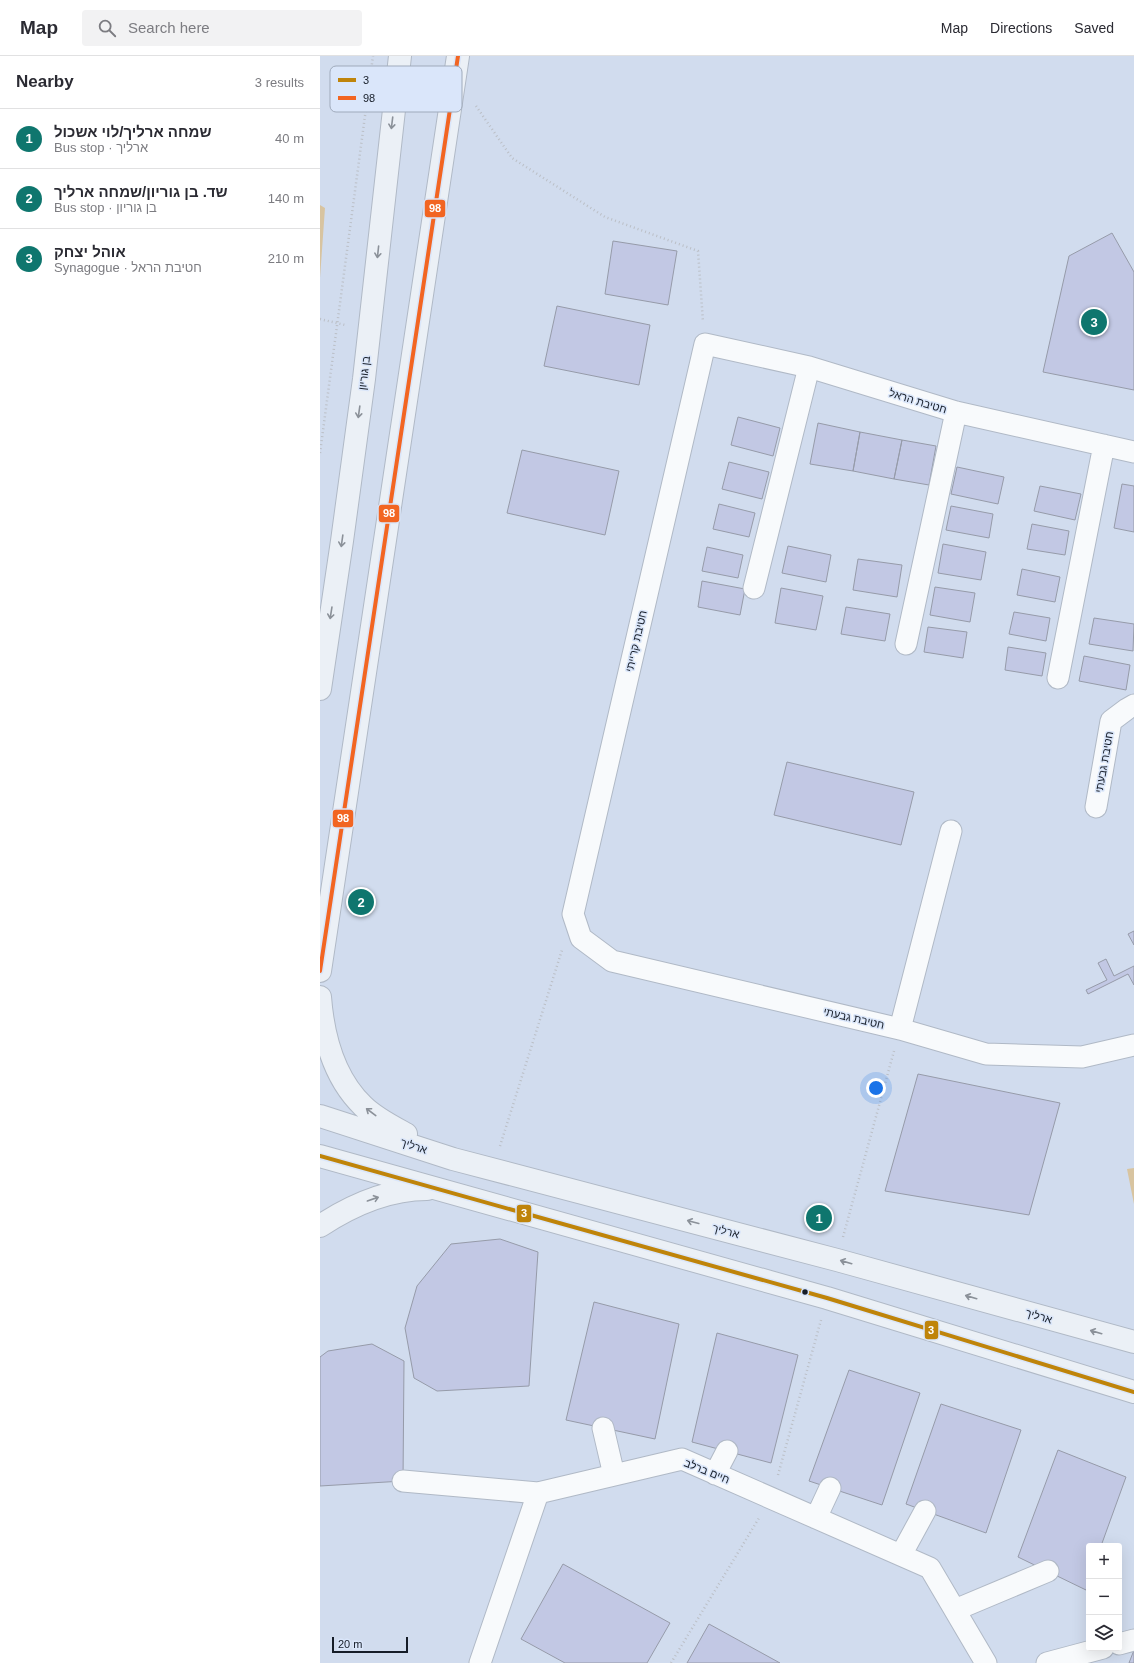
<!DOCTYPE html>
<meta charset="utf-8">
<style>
:root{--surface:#fff;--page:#f2f2f3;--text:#2b2b33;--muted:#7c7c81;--line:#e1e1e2;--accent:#0f766e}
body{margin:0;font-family:Helvetica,Heebo,sans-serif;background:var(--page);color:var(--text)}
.controls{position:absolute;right:12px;bottom:12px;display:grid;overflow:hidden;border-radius:4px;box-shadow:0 4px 16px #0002}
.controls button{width:36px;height:36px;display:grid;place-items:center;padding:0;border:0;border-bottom:1px solid var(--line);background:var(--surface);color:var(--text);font:20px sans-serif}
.scale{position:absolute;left:12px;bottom:10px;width:76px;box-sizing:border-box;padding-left:4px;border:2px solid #161d28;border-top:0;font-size:11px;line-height:14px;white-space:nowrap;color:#161d28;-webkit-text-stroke:3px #dae6fa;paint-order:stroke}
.you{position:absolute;left:556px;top:1032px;width:14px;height:14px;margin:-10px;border:3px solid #fff;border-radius:50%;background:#1a73e8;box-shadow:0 0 0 6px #1a73e833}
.badge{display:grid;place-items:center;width:26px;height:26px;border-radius:50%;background:var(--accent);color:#fff;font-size:13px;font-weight:700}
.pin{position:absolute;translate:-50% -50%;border:2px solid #fff;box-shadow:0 1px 4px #0006}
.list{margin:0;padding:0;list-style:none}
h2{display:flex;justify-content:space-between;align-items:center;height:52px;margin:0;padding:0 16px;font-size:17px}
h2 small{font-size:13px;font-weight:400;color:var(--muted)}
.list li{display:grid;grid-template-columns:26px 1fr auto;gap:12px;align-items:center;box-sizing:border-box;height:60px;padding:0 16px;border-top:1px solid var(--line)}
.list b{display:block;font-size:15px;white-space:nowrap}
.list p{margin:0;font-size:13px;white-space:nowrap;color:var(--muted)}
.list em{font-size:13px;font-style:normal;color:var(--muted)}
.icon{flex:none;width:22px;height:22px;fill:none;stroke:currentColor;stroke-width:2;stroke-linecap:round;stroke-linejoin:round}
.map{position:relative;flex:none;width:814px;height:1607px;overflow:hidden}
header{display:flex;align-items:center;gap:24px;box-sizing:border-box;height:56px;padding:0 20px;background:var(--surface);border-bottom:1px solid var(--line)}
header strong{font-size:19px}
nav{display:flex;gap:22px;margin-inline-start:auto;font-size:14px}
.search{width:280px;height:36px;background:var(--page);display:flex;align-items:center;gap:10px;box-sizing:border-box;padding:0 14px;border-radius:4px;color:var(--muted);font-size:15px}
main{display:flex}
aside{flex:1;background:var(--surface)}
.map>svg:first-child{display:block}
</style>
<header>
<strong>Map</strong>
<div class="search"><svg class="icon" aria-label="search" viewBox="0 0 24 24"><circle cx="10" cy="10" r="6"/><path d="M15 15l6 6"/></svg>Search here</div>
<nav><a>Map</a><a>Directions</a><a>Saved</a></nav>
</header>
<main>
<aside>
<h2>Nearby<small>3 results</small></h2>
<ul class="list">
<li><span class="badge">1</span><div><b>שמחה ארליך/לוי אשכול</b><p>Bus stop · ארליך</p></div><em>40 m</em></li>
<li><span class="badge">2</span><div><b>שד. בן גוריון/שמחה ארליך</b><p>Bus stop · בן גוריון</p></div><em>140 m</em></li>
<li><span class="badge">3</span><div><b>אוהל יצחק</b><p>Synagogue · חטיבת הראל</p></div><em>210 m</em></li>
</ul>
</aside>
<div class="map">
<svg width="814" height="1607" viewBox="0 0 814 1607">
<rect width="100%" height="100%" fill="#d1dcee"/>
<path fill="#d8c4a0" d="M0,149L5,152L0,222Z
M814,1112V1148L807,1113Z"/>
<path fill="#c2c8e4" stroke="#969ba9" d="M792,177L814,216V334L723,316L749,200Z
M293,185L357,195L348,249L285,238Z
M237,250L330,269L319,329L224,310Z
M418,361L460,372L453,400L411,389Z
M498,367L540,376L533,415L490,408Z
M540,376L582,384L574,423L533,415Z
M582,384L616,390L609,429L574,423Z
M202,394L299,415L285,479L187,457Z
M409,406L449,416L442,443L402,433Z
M637,411L684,421L678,448L631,438Z
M802,428L814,430V476L794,472Z
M720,430L761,438L755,464L714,455Z
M399,448L435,457L429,481L393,473Z
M631,450L673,458L669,482L626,474Z
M712,468L749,475L745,499L707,493Z
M623,488L666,496L661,524L618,517Z
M468,490L511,499L506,526L462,517Z
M387,491L423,499L418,522L382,515Z
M538,503L582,509L577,541L533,534Z
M702,513L740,521L735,546L697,539Z
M382,525L425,533L420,559L378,551Z
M615,531L655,537L650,566L610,559Z
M461,532L503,540L496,574L455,567Z
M526,551L570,558L565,585L521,578Z
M694,556L730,562L726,585L689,578Z
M774,562L814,568L813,595L769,588Z
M608,571L647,576L643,602L604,596Z
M688,591L726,597L722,620L685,614Z
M764,600L810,609L806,634L759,625Z
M467,706L594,736L581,789L454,759Z
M814,875V889L808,878Z
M786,903L794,920L814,910V929L808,918L768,938L766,934L787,924L778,907Z
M598,1018L740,1047L709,1159L565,1135Z
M180,1183L218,1196L209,1330L117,1335L94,1322L85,1272L97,1230L131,1188Z
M274,1246L359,1268L335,1383L246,1364Z
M397,1277L478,1299L451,1407L372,1386Z
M52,1288L84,1305L83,1425L0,1430V1301L8,1295Z
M529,1314L600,1337L562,1449L489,1425Z
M621,1348L701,1374L666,1477L586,1448Z
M738,1394L806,1421L781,1490H769V1525L766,1534L698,1501Z
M243,1508L350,1567L327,1607H245L201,1583Z
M389,1568L460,1607H367Z
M814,1594V1607H809Z"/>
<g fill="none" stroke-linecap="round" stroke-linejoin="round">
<defs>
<path id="street" d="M814,396L636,356L489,311L385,288L253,858L261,882L292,905L580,973L666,998L762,1001L814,989
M434,532L489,311
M586,588L636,356
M738,622L784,389
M776,751L791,665L807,653L814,649
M580,973L631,775
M283,1372L294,1419
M395,1418L407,1395
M83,1425L218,1437
M496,1462L510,1432
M581,1499L605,1455
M635,1554L728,1515
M799,1588L814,1584
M160,1607L218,1437L362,1403L610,1512L666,1607
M727,1607L783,1592"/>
<path id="secondary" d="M0,633L22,485L44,323L80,0
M0,915L138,0
M0,941C3,980 13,1021 43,1050C55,1062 71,1070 86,1078
M0,1060L133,1103L517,1204L814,1286
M0,1100L507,1242L814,1336
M0,1170C32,1149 68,1133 107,1133"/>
</defs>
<use href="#street" stroke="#b0b9c6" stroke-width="23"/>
<use href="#secondary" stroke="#b0b9c6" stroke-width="24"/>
<path stroke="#bbbfc6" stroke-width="2.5" stroke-dasharray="1 3" stroke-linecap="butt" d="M156,50L192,102L285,161L378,195L383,266
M0,263L25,269
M0,397L53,0
M180,1090L242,894
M523,1181L574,995
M458,1419L501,1264
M351,1607L439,1462"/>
<use href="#street" stroke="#f8fafc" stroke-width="21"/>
<use href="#secondary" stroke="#ebf0f6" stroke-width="22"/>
<defs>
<path id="bus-1" d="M0,1100L507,1242L814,1336"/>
<path id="bus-2" d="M0,915L138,0"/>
</defs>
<use href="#bus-1" stroke="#dae6fa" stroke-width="7"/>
<use href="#bus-2" stroke="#dae6fa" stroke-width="7"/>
<use href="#bus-1" stroke="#bf840a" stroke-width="4"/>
<use href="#bus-2" stroke="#f26522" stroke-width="4"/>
</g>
<defs><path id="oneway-shaft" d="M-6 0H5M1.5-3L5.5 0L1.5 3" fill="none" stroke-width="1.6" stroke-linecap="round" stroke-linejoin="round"/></defs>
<g stroke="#8b9199">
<use href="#oneway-shaft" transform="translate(72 67) rotate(97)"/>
<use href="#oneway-shaft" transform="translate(58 196) rotate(96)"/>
<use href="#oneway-shaft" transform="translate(39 356) rotate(98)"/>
<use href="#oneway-shaft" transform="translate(22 485) rotate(98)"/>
<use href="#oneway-shaft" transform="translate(11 557) rotate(99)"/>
<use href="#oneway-shaft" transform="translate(51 1056) rotate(-143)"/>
<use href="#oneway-shaft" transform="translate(53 1143) rotate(-19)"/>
<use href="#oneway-shaft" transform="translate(373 1166) rotate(-165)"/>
<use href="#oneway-shaft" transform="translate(526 1206) rotate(-164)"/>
<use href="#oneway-shaft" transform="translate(651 1241) rotate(-164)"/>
<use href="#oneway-shaft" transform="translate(776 1276) rotate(-164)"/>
</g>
<circle fill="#161d28" stroke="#dae6fa" stroke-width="1.5" cx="485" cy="1236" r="3.5"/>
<g text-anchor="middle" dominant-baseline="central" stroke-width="3" stroke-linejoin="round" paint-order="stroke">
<g font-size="11" fill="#161d28" stroke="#dae6fa">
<text transform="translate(44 317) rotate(-83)">בן גוריון</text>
<text transform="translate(598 345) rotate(17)">חטיבת הראל</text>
<text transform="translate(316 585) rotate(-77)">חטיבת קרייתי</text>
<text transform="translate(784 706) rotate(-80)">חטיבת גבעתי</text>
<text transform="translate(534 962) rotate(13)">חטיבת גבעתי</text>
<text transform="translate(94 1090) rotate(18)">ארליך</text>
<text transform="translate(406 1175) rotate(15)">ארליך</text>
<text transform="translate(719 1260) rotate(16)">ארליך</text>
<text transform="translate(387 1415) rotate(22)">חיים ברלב</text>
</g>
</g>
<rect x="10" y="10" width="132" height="46" rx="6" fill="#dae6fa" stroke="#9faabb" stroke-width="1"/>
<rect x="18" y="22" width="18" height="4" fill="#bf840a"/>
<rect x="18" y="40" width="18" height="4" fill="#f26522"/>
<g font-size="11" fill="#161d28">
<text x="43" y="28">3</text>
<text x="43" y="46">98</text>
</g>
<g stroke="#dae6fa" stroke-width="1.5">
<rect x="104" y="143" width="22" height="19" rx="4" fill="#f26522"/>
<rect x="58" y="448" width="22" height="19" rx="4" fill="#f26522"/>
<rect x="12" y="753" width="22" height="19" rx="4" fill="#f26522"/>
<rect x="196" y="1148" width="16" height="19" rx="4" fill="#bf840a"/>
<rect x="604" y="1264" width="15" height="20" rx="4" fill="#bf840a"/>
</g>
<g font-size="11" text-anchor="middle" font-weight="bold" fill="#fff">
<text x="115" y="156">98</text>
<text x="69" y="461">98</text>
<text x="23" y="766">98</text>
<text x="204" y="1161">3</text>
<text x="611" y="1278">3</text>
</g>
</svg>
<div class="controls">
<button>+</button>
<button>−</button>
<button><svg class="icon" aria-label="layers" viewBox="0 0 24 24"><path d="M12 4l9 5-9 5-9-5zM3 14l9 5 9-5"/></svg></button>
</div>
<div class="scale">20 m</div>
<div class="you"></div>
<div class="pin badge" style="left:499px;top:1162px">1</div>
<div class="pin badge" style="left:41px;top:846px">2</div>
<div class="pin badge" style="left:774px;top:266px">3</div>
</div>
</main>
